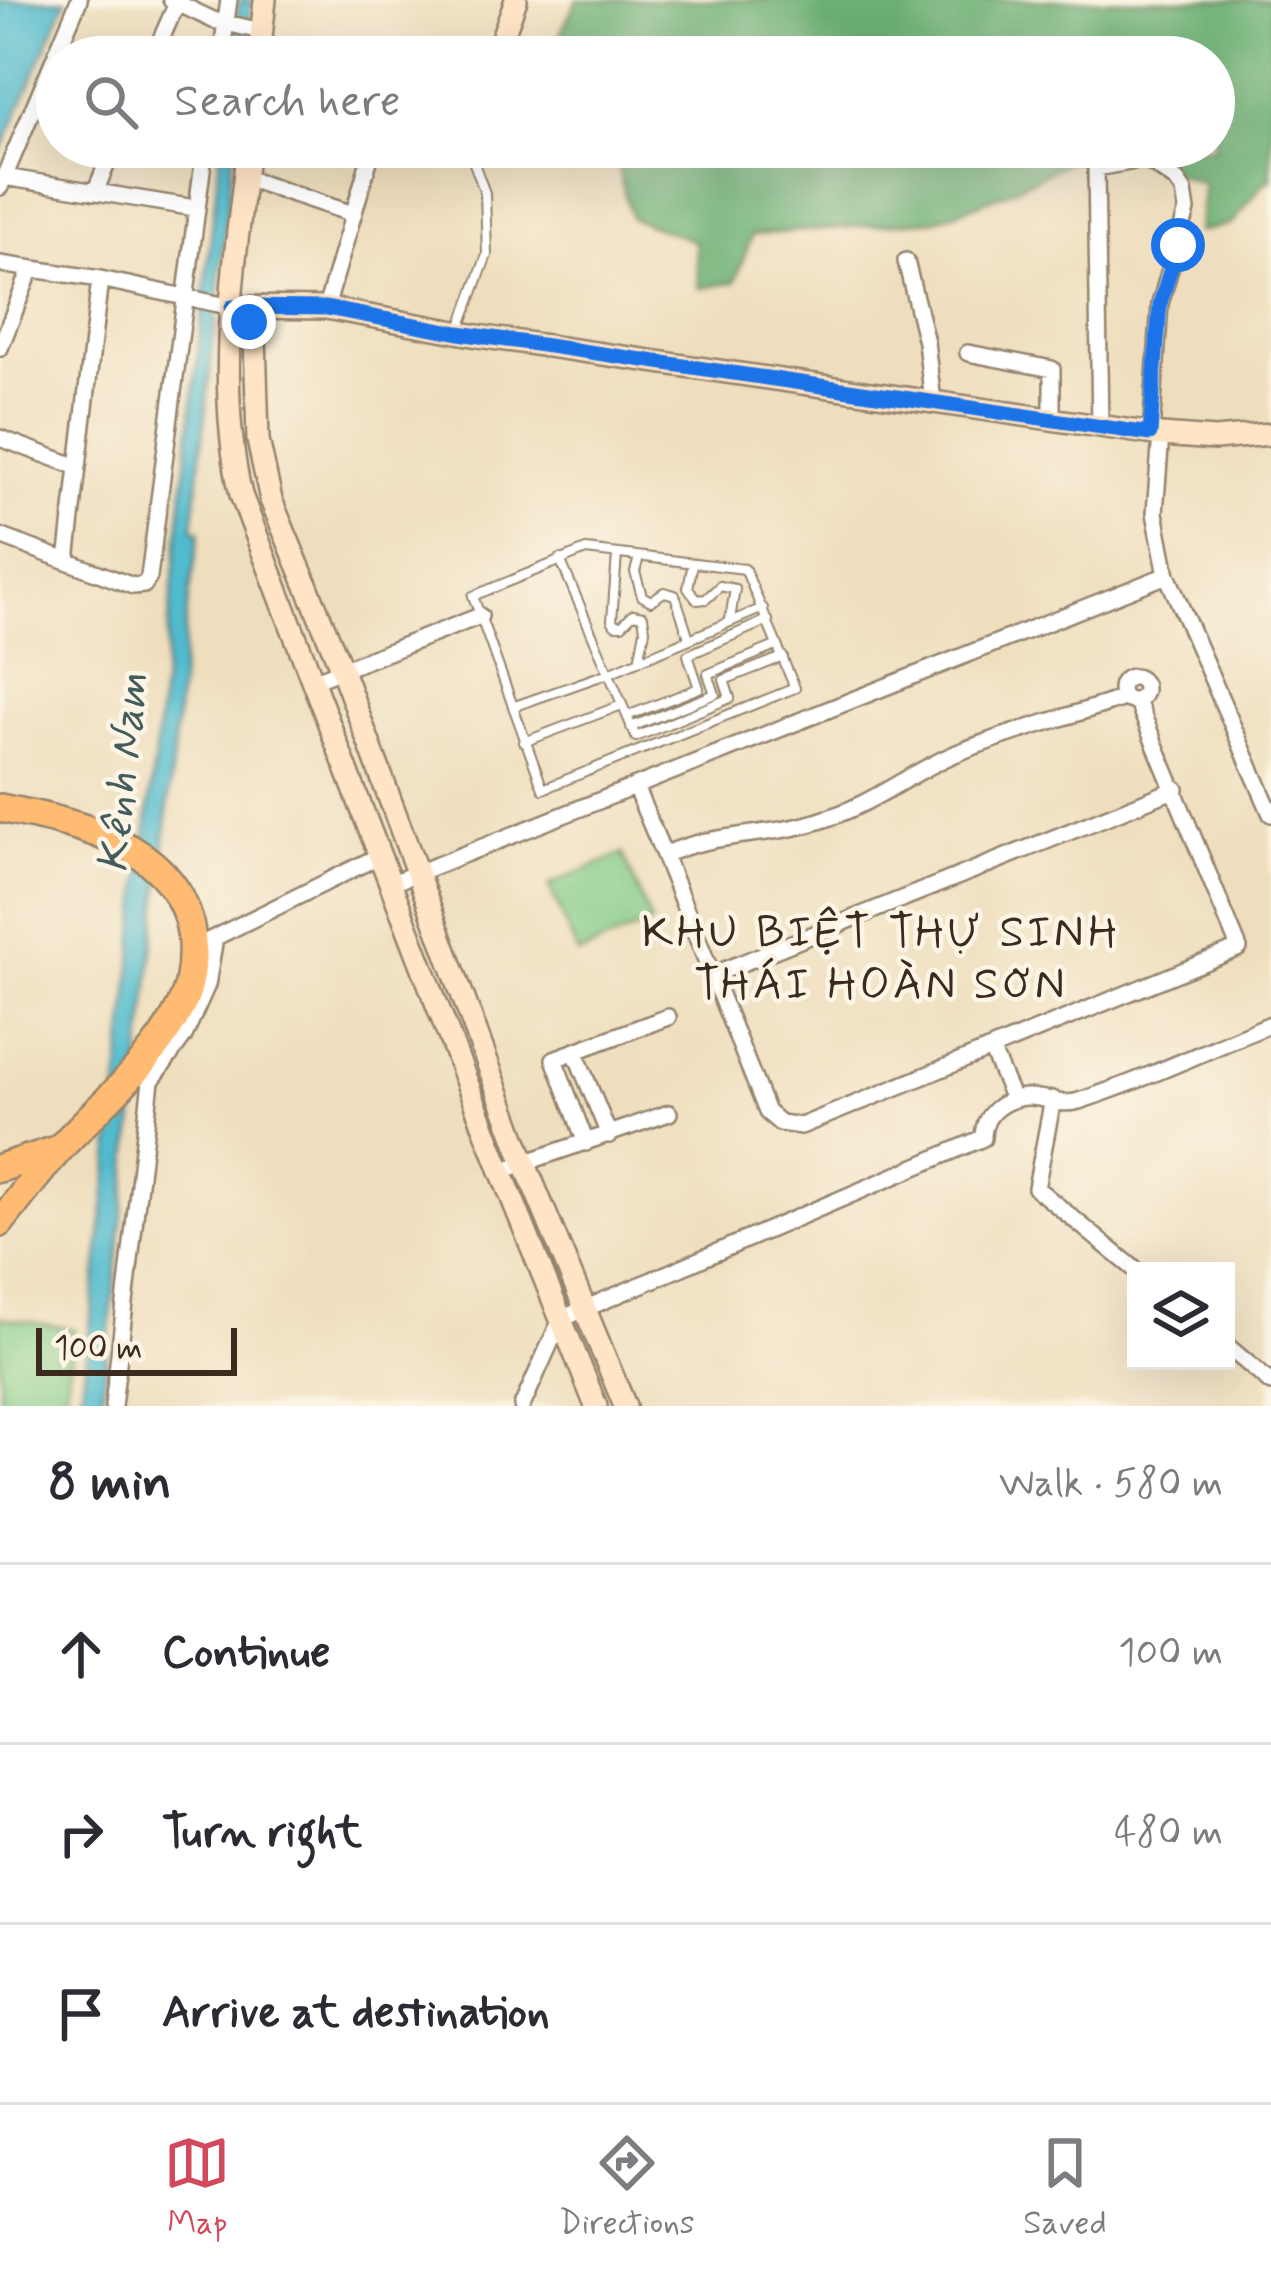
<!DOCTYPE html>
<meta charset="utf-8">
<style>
:root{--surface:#fff;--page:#f2f2f3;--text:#2b2b33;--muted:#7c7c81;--line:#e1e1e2;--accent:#d1495b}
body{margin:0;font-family:Mynerve,sans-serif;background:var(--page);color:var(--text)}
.controls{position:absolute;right:36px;bottom:36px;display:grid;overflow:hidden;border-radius:0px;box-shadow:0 12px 48px #0002}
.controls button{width:108px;height:108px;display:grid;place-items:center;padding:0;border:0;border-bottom:3px solid var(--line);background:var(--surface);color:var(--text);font:60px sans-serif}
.scale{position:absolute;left:36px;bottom:30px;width:201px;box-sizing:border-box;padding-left:12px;border:6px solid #3b2a1e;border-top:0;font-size:33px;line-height:42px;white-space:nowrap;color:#3b2a1e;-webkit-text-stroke:9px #fcf5e5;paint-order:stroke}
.stop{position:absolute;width:36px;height:36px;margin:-27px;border:9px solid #1a73e8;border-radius:50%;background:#fff}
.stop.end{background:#1a73e8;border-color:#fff;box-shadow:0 3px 12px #0008}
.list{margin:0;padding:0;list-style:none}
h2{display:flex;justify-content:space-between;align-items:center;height:156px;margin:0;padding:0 48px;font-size:51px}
h2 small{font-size:39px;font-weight:400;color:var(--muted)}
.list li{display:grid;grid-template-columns:78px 1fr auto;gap:36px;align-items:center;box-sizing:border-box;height:180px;padding:0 48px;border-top:3px solid var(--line)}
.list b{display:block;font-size:45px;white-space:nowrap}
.list em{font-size:39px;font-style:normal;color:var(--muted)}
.icon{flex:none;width:66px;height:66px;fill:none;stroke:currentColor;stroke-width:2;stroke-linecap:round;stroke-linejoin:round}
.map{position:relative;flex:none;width:1271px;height:1406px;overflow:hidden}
.search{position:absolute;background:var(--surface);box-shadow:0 12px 48px #0002;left:36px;right:36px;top:36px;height:132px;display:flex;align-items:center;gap:30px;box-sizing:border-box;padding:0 42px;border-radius:66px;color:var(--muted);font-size:45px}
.sheet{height:696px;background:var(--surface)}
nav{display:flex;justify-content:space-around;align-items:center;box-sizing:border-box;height:168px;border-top:3px solid var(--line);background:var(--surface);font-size:33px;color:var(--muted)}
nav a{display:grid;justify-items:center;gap:6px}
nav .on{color:var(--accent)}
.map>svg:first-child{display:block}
</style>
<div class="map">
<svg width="1271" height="1406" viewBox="0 0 1271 1406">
<rect width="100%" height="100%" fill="#fcf5e5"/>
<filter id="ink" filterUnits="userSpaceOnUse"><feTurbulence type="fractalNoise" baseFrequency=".00833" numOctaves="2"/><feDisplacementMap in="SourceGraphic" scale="24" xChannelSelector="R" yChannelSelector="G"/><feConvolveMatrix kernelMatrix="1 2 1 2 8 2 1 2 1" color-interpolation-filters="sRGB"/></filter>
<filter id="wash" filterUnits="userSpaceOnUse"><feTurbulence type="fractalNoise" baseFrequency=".004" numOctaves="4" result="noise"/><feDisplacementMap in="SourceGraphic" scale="48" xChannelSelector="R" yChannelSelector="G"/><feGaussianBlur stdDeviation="2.7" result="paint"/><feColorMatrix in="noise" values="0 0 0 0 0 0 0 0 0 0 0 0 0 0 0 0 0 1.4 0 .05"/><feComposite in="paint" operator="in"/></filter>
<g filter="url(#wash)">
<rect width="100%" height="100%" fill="#efdebd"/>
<path fill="#85cc88" stroke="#607b53" stroke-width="3" d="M623,854L651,923L578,954L549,885Z
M0,1317L74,1329L64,1406H0Z"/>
<path fill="#6cb074" stroke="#546d49" stroke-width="3" d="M577,0H1271V180L1264,183L1232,224L1198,232L1204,184L1114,150L1067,162L1004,194L936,220L752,235L735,282L699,288L695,241L631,218L613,147H1214V57H556L561,32Z"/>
<path fill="#51bbce" stroke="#467276" stroke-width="3" d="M0,0H66L0,154Z
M239,0H252L245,57H232Z
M221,147H234L193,529L200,531L187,610L159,898L101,1406H80C133,987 173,567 221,147Z"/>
</g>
<g filter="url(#ink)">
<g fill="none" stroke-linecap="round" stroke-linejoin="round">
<defs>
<path id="lane" d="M459,331L487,255L485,193L468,147
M586,550L745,569L795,688L543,789L473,596Z
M617,555L612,620L615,625H622L633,614L643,616L645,630L640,656
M639,557L635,572L642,596L651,601L664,592L675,595L689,638
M560,559L636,737L730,698L724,680L783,657
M693,563L688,588L697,600L706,599L720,586L735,589L730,619
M515,706L609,673L763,608
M627,716L699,688L688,655L768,620
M631,727L715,694L708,674L778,645
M524,742L622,705"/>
<path id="street" d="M171,0L213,20L261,31
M153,57L177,3
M221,57L229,0
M4,177L195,208
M245,178L353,214
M0,187L79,0
M95,192L114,147
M906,261L926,342L933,402
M0,264L100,279L232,307
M326,308L373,147
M0,348L31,269
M968,353L1052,369V421
M1100,427L1096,168L1146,159L1177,181L1184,191L1187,210L1160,304L1151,434
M1161,435L1155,513L1167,575
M0,438L78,467
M0,536L133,586L144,585L149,577L205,147
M67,561L100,279
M1121 689a12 12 0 1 1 24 0a12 12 0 1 1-24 0Z
M313,681L480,616
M1124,698C1069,717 1011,731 957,753C911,772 873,804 825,819C771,838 716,831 664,855L767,1112L780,1123L801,1126L1239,948L1137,701
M636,789L664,855
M392,883L1167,575L1271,814
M206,942L381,855
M712,975L1176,789
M991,1049L1013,1099
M575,1052L609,1135
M1053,1099L1036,1188L1137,1271
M586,1143L554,1059L668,1017
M501,1171L669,1113
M1226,1345L1271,1383
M113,1406L151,1081L184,1036L207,985L215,938
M522,1406L561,1319L983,1138C983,1121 992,1109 1007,1102C1036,1088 1056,1109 1079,1101C1144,1080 1208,1050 1271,1024"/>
<path id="secondary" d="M259,57L265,0
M495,57L516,0
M248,147C235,261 215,382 241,495L501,1171L596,1406
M232,307L249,322L255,337L258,440L271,500L342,670L525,1164L625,1406
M232,307L326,308L478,336L1161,435L1215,439L1271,434"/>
<path id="highway" d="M0,808C78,823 186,846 192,943C193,965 191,986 181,1006C155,1060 104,1101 63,1145C41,1169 21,1197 0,1223
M0,1168L56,1150"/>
</defs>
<use href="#lane" stroke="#95846e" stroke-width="12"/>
<use href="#street" stroke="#95846e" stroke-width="20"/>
<use href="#secondary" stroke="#95846e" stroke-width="26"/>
<use href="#highway" stroke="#95846e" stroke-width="32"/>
<use href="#lane" stroke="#fff" stroke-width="8"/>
<use href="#street" stroke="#fff" stroke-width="15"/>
<use href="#secondary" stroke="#ffe4c6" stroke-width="21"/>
<use href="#highway" stroke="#ffbb71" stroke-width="27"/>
</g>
</g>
<g fill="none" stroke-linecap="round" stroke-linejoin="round" filter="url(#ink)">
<path stroke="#1a73e8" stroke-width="15" d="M249,322L232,307L326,308L459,333L1150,434L1160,304L1178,245"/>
</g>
<g text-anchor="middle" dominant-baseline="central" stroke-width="9" stroke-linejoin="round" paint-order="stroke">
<g font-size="45" font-style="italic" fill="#435d5c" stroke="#fcf5e5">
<text transform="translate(124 773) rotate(-84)">Kênh Nam</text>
</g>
<g font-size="45" letter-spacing="3" fill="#3b2a1e" stroke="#fcf5e5">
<text x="881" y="933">KHU BIỆT THỰ SINH<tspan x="881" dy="52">THÁI HOÀN SƠN</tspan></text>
</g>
</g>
</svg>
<div class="controls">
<button><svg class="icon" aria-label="layers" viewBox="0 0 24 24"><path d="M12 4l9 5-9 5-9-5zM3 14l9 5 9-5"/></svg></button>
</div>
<div class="scale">100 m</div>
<div class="stop" style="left:1178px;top:245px"></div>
<div class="stop end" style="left:249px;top:322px"></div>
<div class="search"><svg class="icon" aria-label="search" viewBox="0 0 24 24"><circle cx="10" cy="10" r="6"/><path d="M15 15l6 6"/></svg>Search here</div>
</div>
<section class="sheet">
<h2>8 min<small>Walk · 580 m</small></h2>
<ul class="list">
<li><svg class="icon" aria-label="ahead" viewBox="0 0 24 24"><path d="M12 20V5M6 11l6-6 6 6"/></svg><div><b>Continue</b></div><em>100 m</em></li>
<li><svg class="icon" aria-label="right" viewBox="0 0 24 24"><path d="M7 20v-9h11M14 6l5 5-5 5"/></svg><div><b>Turn right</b></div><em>480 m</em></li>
<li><svg class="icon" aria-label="arrive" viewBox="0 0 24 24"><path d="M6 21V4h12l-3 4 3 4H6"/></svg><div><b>Arrive at destination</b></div></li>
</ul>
</section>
<nav>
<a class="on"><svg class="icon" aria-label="map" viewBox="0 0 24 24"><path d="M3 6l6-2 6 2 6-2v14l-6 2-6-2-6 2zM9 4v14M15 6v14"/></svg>Map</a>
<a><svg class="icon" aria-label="directions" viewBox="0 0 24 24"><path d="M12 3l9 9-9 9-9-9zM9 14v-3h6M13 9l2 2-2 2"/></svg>Directions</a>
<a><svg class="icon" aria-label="saved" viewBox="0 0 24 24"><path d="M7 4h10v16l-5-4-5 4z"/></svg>Saved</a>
</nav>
